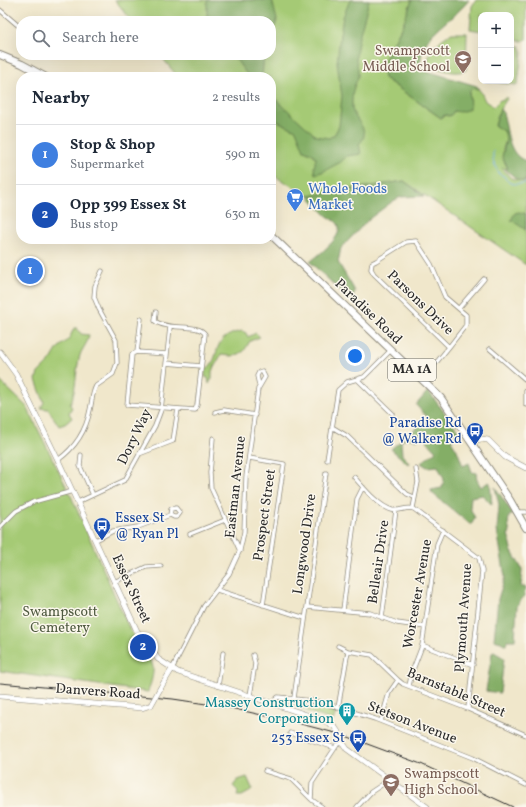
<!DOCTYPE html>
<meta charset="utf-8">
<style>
:root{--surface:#fff;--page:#f6f6f7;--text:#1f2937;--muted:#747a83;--line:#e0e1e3;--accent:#2563eb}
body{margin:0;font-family:Vollkorn,serif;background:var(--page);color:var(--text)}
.controls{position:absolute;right:12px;top:12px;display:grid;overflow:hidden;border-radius:8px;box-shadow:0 4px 16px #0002}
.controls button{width:36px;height:36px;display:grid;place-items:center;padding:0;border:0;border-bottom:1px solid var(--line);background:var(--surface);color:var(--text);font:20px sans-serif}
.you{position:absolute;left:355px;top:356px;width:14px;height:14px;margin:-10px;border:3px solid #fff;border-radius:50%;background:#1a73e8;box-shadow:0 0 0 6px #1a73e833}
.badge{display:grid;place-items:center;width:26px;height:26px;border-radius:50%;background:var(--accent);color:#fff;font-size:13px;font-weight:700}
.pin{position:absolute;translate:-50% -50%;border:2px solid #fff;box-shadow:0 1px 4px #0006}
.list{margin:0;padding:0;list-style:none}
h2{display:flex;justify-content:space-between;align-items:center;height:52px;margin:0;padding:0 16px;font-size:17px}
h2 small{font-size:13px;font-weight:400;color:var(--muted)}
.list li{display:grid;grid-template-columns:26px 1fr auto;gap:12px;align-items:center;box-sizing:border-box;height:60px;padding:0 16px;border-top:1px solid var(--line)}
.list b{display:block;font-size:15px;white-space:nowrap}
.list p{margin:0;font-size:13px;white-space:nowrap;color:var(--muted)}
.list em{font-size:13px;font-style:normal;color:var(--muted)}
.icon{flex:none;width:22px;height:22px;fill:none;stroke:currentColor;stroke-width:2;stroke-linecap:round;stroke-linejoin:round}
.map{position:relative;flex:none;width:526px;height:807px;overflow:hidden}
.search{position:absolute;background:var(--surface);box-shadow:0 4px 16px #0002;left:16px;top:16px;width:260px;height:44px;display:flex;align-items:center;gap:10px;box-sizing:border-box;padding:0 14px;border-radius:16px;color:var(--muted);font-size:15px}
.panel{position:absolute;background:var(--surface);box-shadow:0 4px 16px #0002;left:16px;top:72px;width:260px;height:172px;border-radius:16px}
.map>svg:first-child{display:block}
</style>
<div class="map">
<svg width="526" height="807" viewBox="0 0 526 807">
<rect width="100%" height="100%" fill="#fbf7ec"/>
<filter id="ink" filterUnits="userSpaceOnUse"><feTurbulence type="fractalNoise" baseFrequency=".025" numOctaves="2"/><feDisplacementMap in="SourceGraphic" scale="8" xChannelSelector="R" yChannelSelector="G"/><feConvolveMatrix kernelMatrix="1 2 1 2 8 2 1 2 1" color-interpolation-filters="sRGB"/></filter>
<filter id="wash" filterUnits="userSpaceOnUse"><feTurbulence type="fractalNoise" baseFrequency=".012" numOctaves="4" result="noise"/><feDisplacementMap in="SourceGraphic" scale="16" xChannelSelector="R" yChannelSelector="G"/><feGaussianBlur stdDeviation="0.9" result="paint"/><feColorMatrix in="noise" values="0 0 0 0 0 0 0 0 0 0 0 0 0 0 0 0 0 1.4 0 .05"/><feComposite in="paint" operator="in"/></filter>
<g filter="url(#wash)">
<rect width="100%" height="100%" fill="#f0e7cb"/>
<path fill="#a5ca74" stroke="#687a50" d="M115,0H412L403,24L382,65L384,78L441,118L445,115L448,116L470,100L469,92L473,88C481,87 482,95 485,101C487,103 491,104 493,107L500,100L504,99L506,97L507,99L500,109L495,125L505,132L506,140L503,149V159L508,169L502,168L511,178L525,182L526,178V265L404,181L309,196L271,174V77H178L160,55H271V21H132Z
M476,0H526V39L523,41L511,40V15H481V31L470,29L472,6Z
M452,33H467L466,70C456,76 437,68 426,65C430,50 438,40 452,33Z
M511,46H520L522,52L518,83L516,85L487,81H511Z
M74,328H77L81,334L89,335C89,341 82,349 80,355C75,372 77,389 70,405L72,407L69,413L72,418L65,424L59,426L48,409L41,408L44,402L36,380L38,373L51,360L58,348L69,339Z
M242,331L246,333L248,337L256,333L260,337L250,341L244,351L239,354L232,356L221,355L212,371V378L209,384L208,378L205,377V370C224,358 207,338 242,331Z
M0,381L27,407L71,496L130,630C135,638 153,661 153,667C154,675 150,685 148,692L0,671Z
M284,703L315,706L336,712L333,721Z
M247,777L252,788L251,791L242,796H237L238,791L233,786L238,780Z"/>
<path fill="#84ae66" stroke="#586c48" d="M207,0H272L277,20L271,40V21H207Z
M350,0H369C365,19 357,37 356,57C356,63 359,70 358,76C358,80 355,83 354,87C352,93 352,100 352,106C351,119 374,130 359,144L361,154L347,156L341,162L322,172L315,174L314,168L316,158L313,154L304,150L296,130L271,118V95L316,136L329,138L334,135L339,126L342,96L337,63L340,34L343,17Z
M412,0H469C448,26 420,31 420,69L477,86L479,89L473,88L469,92L470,109L460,112L454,111L450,116L445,115L441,118L384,78L382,65L403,24Z
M228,55H264L262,77L248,76L235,58Z
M500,109L503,113C508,129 507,155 526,161V178L524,181L518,180L505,169L508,168L502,157L506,140L505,132L495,126Z
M404,181L424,196L401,197L393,201L369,219L341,248L338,262L355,291L352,299L348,298L310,262C318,255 345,236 338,224C335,220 330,218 326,215C320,209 315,203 309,196Z
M519,212L526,214V230L511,220L515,213Z
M428,391L460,433L451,440L457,450L463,466L469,463L472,472L476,473L477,480L481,487L489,482L490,483L492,505L483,495L471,497L470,508L475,518L471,525L432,493L431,490L442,488L444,479L438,466L427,467L421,463L436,451L427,441L426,435H422L416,440L408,438L401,441L402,455L409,462L408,464L391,449L428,418L416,405Z
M495,487L513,514L509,516L508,525L510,533L508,534L512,549L511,550L522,569L521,587H526L524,596L517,606L515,640H507L506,645L501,642L494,640L498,599L505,577L497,530L499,505Z
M494,652L504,658L500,693L486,691L492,653Z"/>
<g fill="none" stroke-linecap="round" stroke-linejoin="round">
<path stroke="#79b2e9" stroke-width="1" d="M493,151V160L499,174L504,176C509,186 515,184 526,183"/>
</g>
</g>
<g filter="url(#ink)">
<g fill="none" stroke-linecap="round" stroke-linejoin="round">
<defs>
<path id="street" d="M0,10L21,28
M459,308L484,279
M490,349L526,380
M137,352L132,354L127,405L195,410L197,405L205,334C199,323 167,331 155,321L156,312
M137,352L141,319
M137,352L167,354
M166,363L201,366
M358,380L393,414
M422,380L449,347L374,274L371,269L372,263L376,261L406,242L416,241L431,264L445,297L466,315V325L449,347
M526,391V405
M215,412L224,410L255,415
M332,427L347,436L407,494L414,497
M213,438L210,473L211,488L240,551
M139,454L173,441L178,409
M81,455L80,466L93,495
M249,458L284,464L263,605
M58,460C76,447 86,431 90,410C92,402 92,393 96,386L113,374L117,363L116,340L99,309L94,297L95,286L102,271
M327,460L338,390L347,382L364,377L391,350
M354,477C364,488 378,506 392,510C400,512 406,506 414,509L479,558L482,571L468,709
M78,502L125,480L155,426L161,410L170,327
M413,508L418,482L416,469
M518,512H526
M0,527L16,511L33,502L73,491
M190,534L225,520
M96,540L113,531L138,527L170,515L174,517H177L180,513L176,508L171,509L170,515
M114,582L146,567L161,566
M217,590L305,618
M307,607L370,613L397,623L425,627
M343,610L357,499L363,487
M382,618L396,510
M422,645L473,665
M338,646L348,651L372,655L398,680
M172,669L204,606L229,574L240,550L244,532L246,477L258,389L265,377L262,371L259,372L257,376L259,385
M218,686L223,653
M409,686L412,672L422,646L437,544L443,530
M250,696L255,664L253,655
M286,698L275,705V700L278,697L321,702L375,719L473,758L526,785
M294,698L326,473
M338,708L348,651
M381,721L389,693L398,680L403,684L468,709L526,735
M290,733L335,748
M265,771L291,779L312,800L322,807
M311,799L312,783L337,745L342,743
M357,807L371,792L389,780"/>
<path id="secondary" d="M0,352L16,374L58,460L137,631L158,659L178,672L325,721L334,726L338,732
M471,441L481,439L488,440L505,457L526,468
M161,687L172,669
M0,696L142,708L151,705
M340,739L347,749L427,807"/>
<path id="highway" d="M0,55L22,64L46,77
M271,235L441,398L510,500L526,528"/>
</defs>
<use href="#street" stroke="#8e897b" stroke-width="5"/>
<use href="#secondary" stroke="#8e897b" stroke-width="6"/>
<use href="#highway" stroke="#8e897b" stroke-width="8"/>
<use href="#street" stroke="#fff" stroke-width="3.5"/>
<use href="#secondary" stroke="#fff" stroke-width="5"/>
<use href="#highway" stroke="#fff" stroke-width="6"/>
<path stroke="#2b2b2b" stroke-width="1" d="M0,683L173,699L226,707L293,722L343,735L421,764L513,807"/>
<defs>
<path id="secondary-bridge" d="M151,705L161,687
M338,732L340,739"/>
</defs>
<use href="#secondary-bridge" stroke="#8e897b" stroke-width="6" stroke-linecap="butt"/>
<use href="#secondary-bridge" stroke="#fff" stroke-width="5"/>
</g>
</g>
<defs>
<symbol id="school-pin" viewBox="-11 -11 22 30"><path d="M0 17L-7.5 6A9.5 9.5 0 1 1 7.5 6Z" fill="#8d6e63" stroke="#fbf7ec"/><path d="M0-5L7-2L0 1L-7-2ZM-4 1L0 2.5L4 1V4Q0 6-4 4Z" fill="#fff"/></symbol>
<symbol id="supermarket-pin" viewBox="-11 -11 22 30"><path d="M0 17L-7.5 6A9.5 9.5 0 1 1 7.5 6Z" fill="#3f7fe0" stroke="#fbf7ec"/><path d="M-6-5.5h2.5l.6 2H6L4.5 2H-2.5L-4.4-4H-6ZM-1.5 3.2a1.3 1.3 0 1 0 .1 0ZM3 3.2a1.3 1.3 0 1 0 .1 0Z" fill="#fff"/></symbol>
<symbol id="bus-pin" viewBox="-11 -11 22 30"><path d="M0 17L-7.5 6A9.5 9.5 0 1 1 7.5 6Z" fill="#1a4fb4" stroke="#fbf7ec"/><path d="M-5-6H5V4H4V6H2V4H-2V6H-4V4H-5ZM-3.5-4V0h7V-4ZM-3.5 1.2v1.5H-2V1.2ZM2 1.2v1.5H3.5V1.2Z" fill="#fff"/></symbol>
<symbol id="building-pin" viewBox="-11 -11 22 30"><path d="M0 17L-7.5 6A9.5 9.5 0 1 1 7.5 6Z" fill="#0f9aa8" stroke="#fbf7ec"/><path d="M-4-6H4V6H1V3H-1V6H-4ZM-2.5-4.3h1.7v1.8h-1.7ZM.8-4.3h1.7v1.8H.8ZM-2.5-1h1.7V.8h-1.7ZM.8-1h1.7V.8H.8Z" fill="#fff"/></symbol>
</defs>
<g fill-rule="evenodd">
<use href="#school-pin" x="453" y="49" width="20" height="27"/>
<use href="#supermarket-pin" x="285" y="187" width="20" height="27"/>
<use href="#bus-pin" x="465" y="421" width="20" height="27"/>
<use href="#bus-pin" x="92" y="516" width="20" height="27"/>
<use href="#building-pin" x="337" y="701" width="20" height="27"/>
<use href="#bus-pin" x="348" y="728" width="20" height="27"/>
<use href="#school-pin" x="381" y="772" width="20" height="27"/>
</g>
<g text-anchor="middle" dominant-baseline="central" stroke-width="3" stroke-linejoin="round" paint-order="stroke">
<rect fill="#fbf7ec" stroke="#696865" stroke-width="1" x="388" y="359" width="48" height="22" rx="3"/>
<g font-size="13" font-weight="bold" fill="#2b2b2b">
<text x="412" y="370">MA 1A</text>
</g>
<g font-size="14" fill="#785e54" stroke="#fbf7ec" text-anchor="end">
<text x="450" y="51">Swampscott<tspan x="450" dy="16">Middle School</tspan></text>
<text x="404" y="774" text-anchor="start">Swampscott<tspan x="404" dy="16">High School</tspan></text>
</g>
<g font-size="14" fill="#366cbe" stroke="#fbf7ec" text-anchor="start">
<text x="308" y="189">Whole Foods<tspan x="308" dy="16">Market</tspan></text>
</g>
<g font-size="14" fill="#2b2b2b" stroke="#fbf7ec">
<text transform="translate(420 303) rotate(44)">Parsons Drive</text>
<text transform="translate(368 312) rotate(44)">Paradise Road</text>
<text transform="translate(135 437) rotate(-64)">Dory Way</text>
<text transform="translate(236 487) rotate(-84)">Eastman Avenue</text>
<text transform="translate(265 515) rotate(-82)">Prospect Street</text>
<text transform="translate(305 544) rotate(-82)">Longwood Drive</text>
<text transform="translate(379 562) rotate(-82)">Belleair Drive</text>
<text transform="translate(131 589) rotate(65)">Essex Street</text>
<text transform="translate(418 594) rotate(-80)">Worcester Avenue</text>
<text transform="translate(464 618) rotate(-86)">Plymouth Avenue</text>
<text transform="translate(98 692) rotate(4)">Danvers Road</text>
<text transform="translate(456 693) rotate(23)">Barnstable Street</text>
<text transform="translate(412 723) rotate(21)">Stetson Avenue</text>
</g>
<g font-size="14" fill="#164399" stroke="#fbf7ec" text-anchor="end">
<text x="462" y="423">Paradise Rd<tspan x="462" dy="16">@ Walker Rd</tspan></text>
<text x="115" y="518" text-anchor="start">Essex St<tspan x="115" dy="16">@ Ryan Pl</tspan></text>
<text x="345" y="738">253 Essex St</text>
</g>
<g font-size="14" fill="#505b41" stroke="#fbf7ec">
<text x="60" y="612">Swampscott<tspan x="60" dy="16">Cemetery</tspan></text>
</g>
<g font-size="14" fill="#0d838f" stroke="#fbf7ec" text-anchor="end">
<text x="334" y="703">Massey Construction<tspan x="334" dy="16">Corporation</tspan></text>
</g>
</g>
</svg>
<div class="controls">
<button>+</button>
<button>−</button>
</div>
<div class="you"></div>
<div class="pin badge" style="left:30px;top:271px;background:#3f7fe0">1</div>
<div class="pin badge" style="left:143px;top:647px;background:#1a4fb4">2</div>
<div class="search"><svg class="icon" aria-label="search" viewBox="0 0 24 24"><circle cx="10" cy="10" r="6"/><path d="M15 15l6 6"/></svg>Search here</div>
<section class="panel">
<h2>Nearby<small>2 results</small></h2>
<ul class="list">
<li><span class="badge" style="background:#3f7fe0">1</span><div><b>Stop &amp; Shop</b><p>Supermarket</p></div><em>590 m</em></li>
<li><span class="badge" style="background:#1a4fb4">2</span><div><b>Opp 399 Essex St</b><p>Bus stop</p></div><em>630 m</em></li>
</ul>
</section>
</div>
